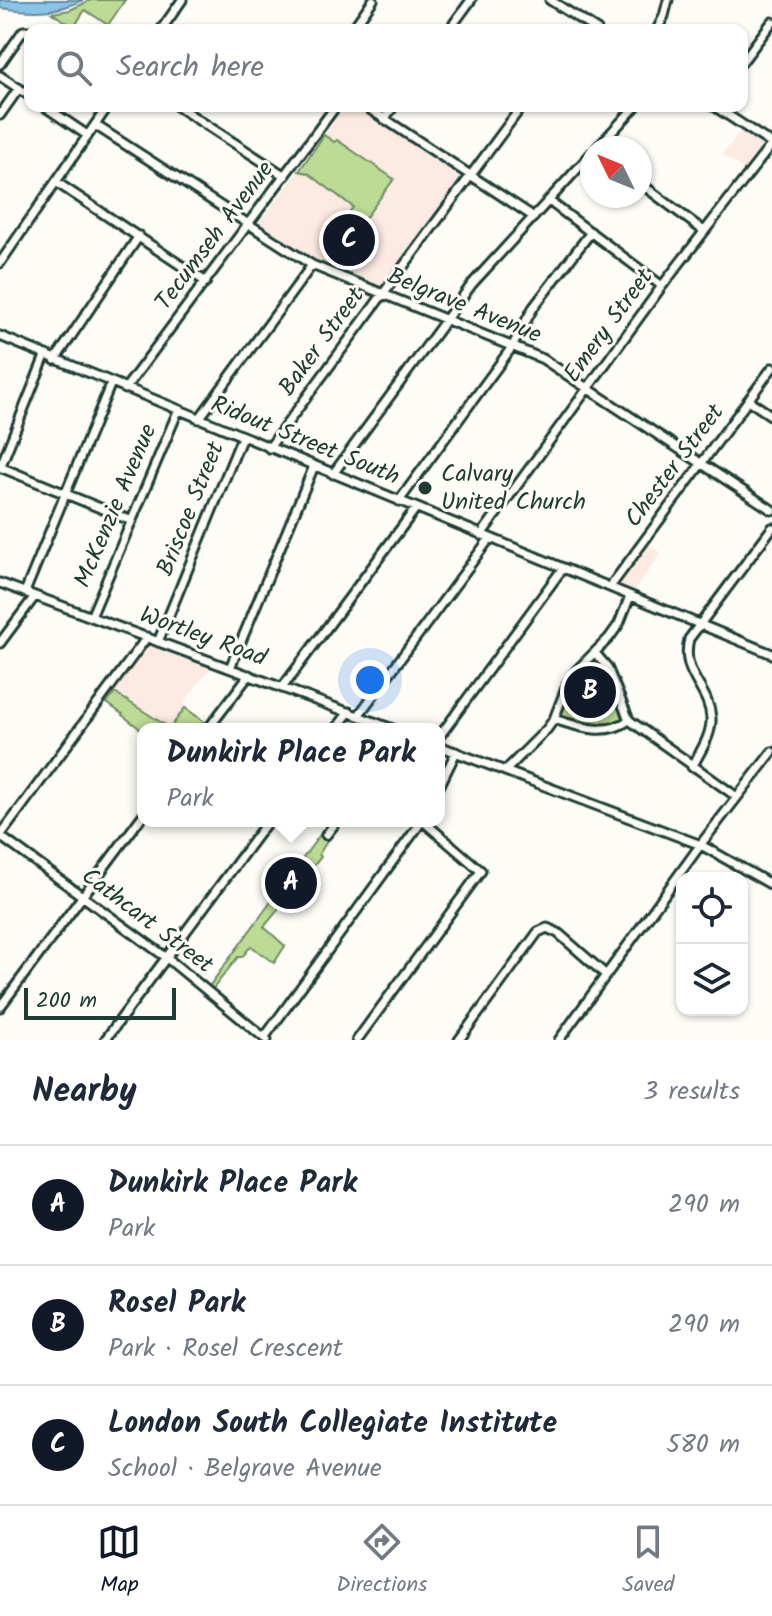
<!DOCTYPE html>
<meta charset="utf-8">
<style>
:root{--surface:#fff;--page:#f6f6f7;--text:#1f2937;--muted:#747a83;--line:#e0e1e3;--accent:#111827}
body{margin:0;font-family:Kalam,sans-serif;background:var(--page);color:var(--text)}
.controls{position:absolute;right:24px;bottom:24px;display:grid;overflow:hidden;border-radius:16px;box-shadow:0 2px 6px #0004}
.controls button{width:72px;height:72px;display:grid;place-items:center;padding:0;border:0;border-bottom:2px solid var(--line);background:var(--surface);color:var(--text);font:40px sans-serif}
.compass{position:absolute;left:580px;top:136px;width:72px;height:72px;border-radius:50%;background:var(--surface);box-shadow:0 2px 6px #0004;rotate:313deg}
.scale{position:absolute;left:24px;bottom:20px;width:152px;box-sizing:border-box;padding-left:8px;border:4px solid #1f3d34;border-top:0;font-size:22px;line-height:28px;white-space:nowrap;color:#1f3d34;-webkit-text-stroke:6px #fdfcf7;paint-order:stroke}
.you{position:absolute;left:370px;top:680px;width:28px;height:28px;margin:-20px;border:6px solid #fff;border-radius:50%;background:#1a73e8;box-shadow:0 0 0 12px #1a73e833}
.badge{display:grid;place-items:center;width:52px;height:52px;border-radius:50%;background:var(--accent);color:#fff;font-size:26px;font-weight:700}
.pin{position:absolute;translate:-50% -50%;border:4px solid #fff;box-shadow:0 2px 8px #0006}
.popup{position:absolute;left:137px;top:723px;width:308px;height:104px;box-sizing:border-box;display:grid;place-content:center;border-radius:16px;background:var(--surface);filter:drop-shadow(0 2px 6px #0005);font-size:26px;white-space:nowrap;color:var(--muted)}
.popup b{font-size:30px;color:var(--text)}
.popup::after{content:'';position:absolute;left:50%;top:100%;margin-left:-16px;border:16px solid transparent;border-top-color:var(--surface)}
.list{margin:0;padding:0;list-style:none}
h2{display:flex;justify-content:space-between;align-items:center;height:104px;margin:0;padding:0 32px;font-size:34px}
h2 small{font-size:26px;font-weight:400;color:var(--muted)}
.list li{display:grid;grid-template-columns:52px 1fr auto;gap:24px;align-items:center;box-sizing:border-box;height:120px;padding:0 32px;border-top:2px solid var(--line)}
.list b{display:block;font-size:30px;white-space:nowrap}
.list p{margin:0;font-size:26px;white-space:nowrap;color:var(--muted)}
.list em{font-size:26px;font-style:normal;color:var(--muted)}
.icon{flex:none;width:44px;height:44px;fill:none;stroke:currentColor;stroke-width:2;stroke-linecap:round;stroke-linejoin:round}
.map{position:relative;flex:none;width:772px;height:1040px;overflow:hidden}
.search{position:absolute;background:var(--surface);box-shadow:0 2px 6px #0004;left:24px;right:24px;top:24px;height:88px;display:flex;align-items:center;gap:20px;box-sizing:border-box;padding:0 28px;border-radius:16px;color:var(--muted);font-size:30px}
.sheet{height:464px;background:var(--surface)}
nav{display:flex;justify-content:space-around;align-items:center;box-sizing:border-box;height:112px;border-top:2px solid var(--line);background:var(--surface);font-size:22px;color:var(--muted)}
nav a{display:grid;justify-items:center;gap:4px}
nav .on{color:var(--accent)}
.map>svg:first-child{display:block}
</style>
<div class="map">
<svg width="772" height="1040" viewBox="0 0 772 1040">
<rect width="100%" height="100%" fill="#fdfcf7"/>
<filter id="ink" filterUnits="userSpaceOnUse"><feTurbulence type="fractalNoise" baseFrequency=".0125" numOctaves="2"/><feDisplacementMap in="SourceGraphic" scale="16" xChannelSelector="R" yChannelSelector="G"/><feConvolveMatrix kernelMatrix="1 2 1 2 8 2 1 2 1" color-interpolation-filters="sRGB"/></filter>
<g filter="url(#ink)">
<path fill="#fceae3" d="M344,106H354L462,178L382,287L304,255L258,224L299,171L308,173L354,207L349,214L360,225L336,140L334,142L324,135Z
M741,131L762,145L744,170L722,154Z
M648,544L661,553L633,592L618,585Z
M149,643L212,665L183,704L209,725L206,729H143V732L104,702Z"/>
<path fill="#bcdc95" stroke="#6e8c64" stroke-width="2" d="M91,0H125L108,25L85,10L74,27L52,13L70,10Z
M324,135L334,142L337,140L394,179L360,225L348,214L353,207L308,173L299,171Z
M593,660H597C606,669 623,710 622,721C604,727 576,725 560,716C560,696 577,671 593,660Z
M115,693L170,728L185,708L206,723L201,729L143,731L122,715L123,713L122,714L107,703Z
M330,821H340L319,854L321,857L264,927L285,946L274,963L251,946L242,957H238L212,990L208,988Z"/>
<path fill="#8bc3e9" stroke="#608da1" stroke-width="2" d="M0,0H83C55,14 30,12 0,8Z"/>
<g fill="none" stroke-linecap="round" stroke-linejoin="round">
<defs>
<path id="minor" d="M550,0L597,30
M354,27L373,0
M161,30L182,0
M449,30L471,0
M657,30L664,16L668,0
M742,62L772,22
M0,64L23,31H30
M0,76L30,96
M44,106L87,135
M177,106L285,176
M365,106L534,217
M0,115L19,88
M384,119L394,106
M95,125L312,265L543,359L772,510
M597,148L636,106
M56,182L206,282
M640,183L704,231
M549,201L662,286
M0,263L108,106
M0,336L772,654
M55,360L139,236
M125,389L336,106
M748,400L772,416
M199,419L312,265
M269,448L522,106
M0,467L132,521
M0,468L45,356
M333,474L472,284L592,153
M399,501L512,347L533,308L591,232
M481,535L662,286L772,144L714,106
M0,583L393,729
M610,587L772,368
M25,592L111,383
M91,617L178,411
M147,637L0,836L167,958L267,1040
M158,642L242,437
M0,643L35,596
M595,653L607,667L629,720L737,797
M230,668L314,466
M282,688L416,508
M358,716L490,538
M554,719C579,727 606,737 629,720
M208,729L249,675
M336,729L349,712
M439,737L563,568
M439,746L701,845L772,885
M692,767C700,752 712,735 711,718C709,687 680,675 689,639L772,528
M505,771L547,729L554,719L568,683L577,670L609,638L619,624L630,596
M439,787L456,752
M326,835L337,821
M0,1007L143,815
M264,1038L422,821
M105,1040L268,821
M357,1040L481,871L423,821
M459,1040L538,932L547,928L558,933L606,975
M559,1040L704,840L772,752"/>
</defs>
<use href="#minor" stroke="#1f3d34" stroke-width="13"/>
<use href="#minor" stroke="#fdfcf7" stroke-width="7"/>
</g>
</g>
<circle fill="#1f3d34" stroke="#fdfcf7" stroke-width="3" cx="425" cy="488" r="8"/>
<g text-anchor="middle" dominant-baseline="central" stroke-width="6" stroke-linejoin="round" paint-order="stroke">
<g font-size="24" fill="#1f3d34" stroke="#fdfcf7">
<text transform="translate(215 236) rotate(-53)">Tecumseh Avenue</text>
<text transform="translate(464 306) rotate(22)">Belgrave Avenue</text>
<text transform="translate(609 326) rotate(-54)">Emery Street</text>
<text transform="translate(322 342) rotate(-54)">Baker Street</text>
<text transform="translate(305 441) rotate(22)">Ridout Street South</text>
<text transform="translate(675 466) rotate(-53)">Chester Street</text>
<text transform="translate(116 506) rotate(-67)">McKenzie Avenue</text>
<text transform="translate(191 509) rotate(-68)">Briscoe Street</text>
<text transform="translate(203 637) rotate(20)">Wortley Road</text>
<text transform="translate(147 921) rotate(37)">Cathcart Street</text>
</g>
<g font-size="24" fill="#1f3d34" stroke="#fdfcf7" text-anchor="start">
<text x="441" y="474">Calvary<tspan x="441" dy="28">United Church</tspan></text>
</g>
</g>
</svg>
<div class="controls">
<button><svg class="icon" aria-label="locate" viewBox="0 0 24 24"><circle cx="12" cy="12" r="6"/><path d="M12 2v4M12 18v4M2 12h4M18 12h4"/></svg></button>
<button><svg class="icon" aria-label="layers" viewBox="0 0 24 24"><path d="M12 4l9 5-9 5-9-5zM3 14l9 5 9-5"/></svg></button>
</div>
<svg class="compass" viewBox="-18 -18 36 36"><path d="M0-13l5 13h-10z" fill="#e53935"/><path d="M0 13l5-13h-10z" fill="#747a83"/></svg>
<div class="scale">200 m</div>
<div class="you"></div>
<div class="pin badge" style="left:291px;top:883px">A</div>
<div class="popup"><b>Dunkirk Place Park</b>Park</div>
<div class="pin badge" style="left:590px;top:692px">B</div>
<div class="pin badge" style="left:349px;top:240px">C</div>
<div class="search"><svg class="icon" aria-label="search" viewBox="0 0 24 24"><circle cx="10" cy="10" r="6"/><path d="M15 15l6 6"/></svg>Search here</div>
</div>
<section class="sheet">
<h2>Nearby<small>3 results</small></h2>
<ul class="list">
<li><span class="badge">A</span><div><b>Dunkirk Place Park</b><p>Park</p></div><em>290 m</em></li>
<li><span class="badge">B</span><div><b>Rosel Park</b><p>Park · Rosel Crescent</p></div><em>290 m</em></li>
<li><span class="badge">C</span><div><b>London South Collegiate Institute</b><p>School · Belgrave Avenue</p></div><em>580 m</em></li>
</ul>
</section>
<nav>
<a class="on"><svg class="icon" aria-label="map" viewBox="0 0 24 24"><path d="M3 6l6-2 6 2 6-2v14l-6 2-6-2-6 2zM9 4v14M15 6v14"/></svg>Map</a>
<a><svg class="icon" aria-label="directions" viewBox="0 0 24 24"><path d="M12 3l9 9-9 9-9-9zM9 14v-3h6M13 9l2 2-2 2"/></svg>Directions</a>
<a><svg class="icon" aria-label="saved" viewBox="0 0 24 24"><path d="M7 4h10v16l-5-4-5 4z"/></svg>Saved</a>
</nav>
